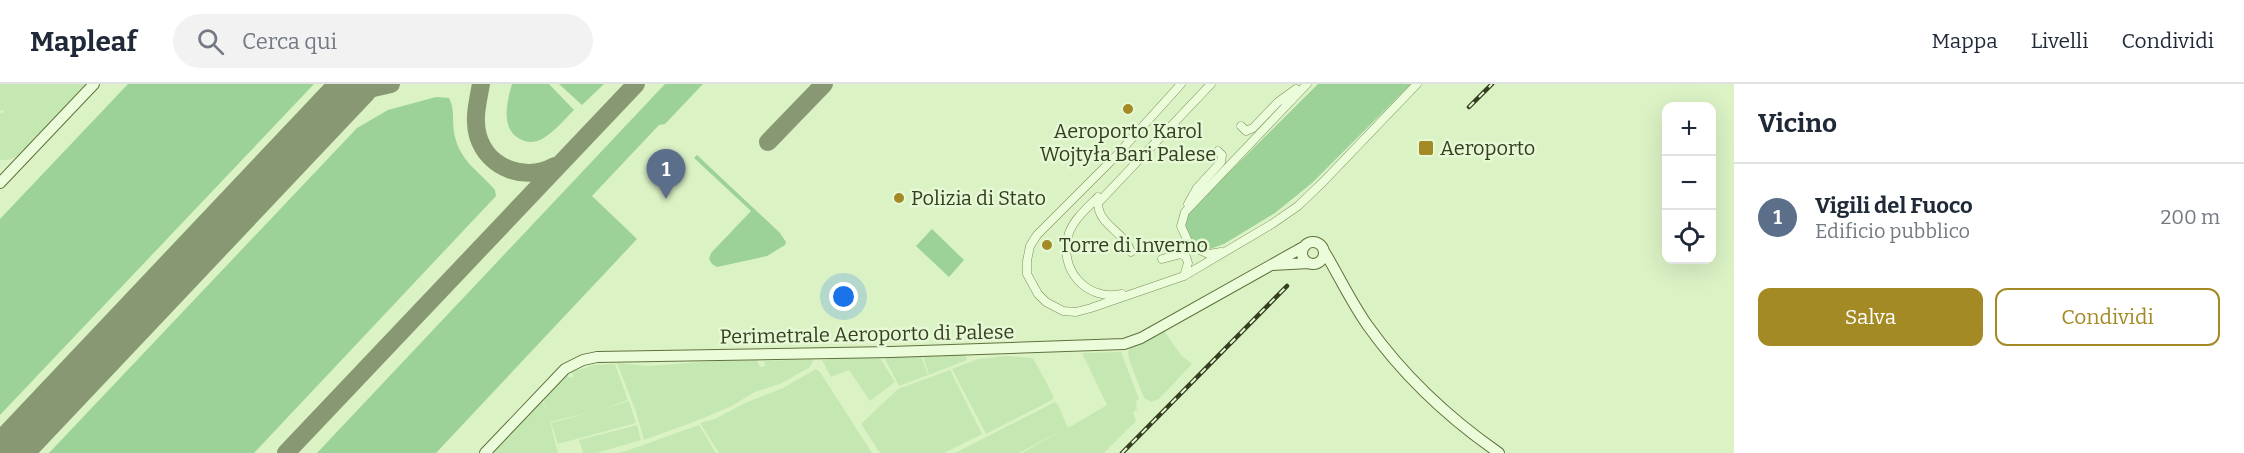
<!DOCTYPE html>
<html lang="it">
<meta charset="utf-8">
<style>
:root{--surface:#fff;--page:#f2f2f3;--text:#1f2937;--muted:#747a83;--line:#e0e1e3;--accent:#a48a24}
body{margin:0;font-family:Bitter,serif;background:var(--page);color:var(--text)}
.controls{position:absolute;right:18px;top:18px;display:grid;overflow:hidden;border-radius:12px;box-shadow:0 6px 24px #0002}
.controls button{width:54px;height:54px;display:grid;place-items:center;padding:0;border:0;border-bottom:2px solid var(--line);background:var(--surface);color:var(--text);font:30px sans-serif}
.you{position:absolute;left:844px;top:213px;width:21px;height:21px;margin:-15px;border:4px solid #fff;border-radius:50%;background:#1a73e8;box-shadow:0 0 0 9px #1a73e833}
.badge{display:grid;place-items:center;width:39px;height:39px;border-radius:50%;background:var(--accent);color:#fff;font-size:20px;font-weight:700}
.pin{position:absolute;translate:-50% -50px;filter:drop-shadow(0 2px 3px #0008)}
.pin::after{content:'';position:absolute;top:32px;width:21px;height:18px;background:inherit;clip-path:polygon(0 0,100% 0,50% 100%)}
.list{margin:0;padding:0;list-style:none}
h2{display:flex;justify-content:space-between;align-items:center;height:78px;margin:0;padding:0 24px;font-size:26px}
h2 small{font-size:20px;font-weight:400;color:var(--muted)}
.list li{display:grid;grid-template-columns:39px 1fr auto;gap:18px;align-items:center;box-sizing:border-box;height:108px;padding:0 24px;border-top:2px solid var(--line)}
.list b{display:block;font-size:22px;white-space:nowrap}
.list p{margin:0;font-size:20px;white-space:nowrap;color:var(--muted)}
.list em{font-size:20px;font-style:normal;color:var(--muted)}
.actions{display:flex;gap:12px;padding:18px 24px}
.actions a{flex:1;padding:14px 0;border:2px solid var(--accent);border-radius:12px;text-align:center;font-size:21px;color:var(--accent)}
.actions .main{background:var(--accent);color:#fff}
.icon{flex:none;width:33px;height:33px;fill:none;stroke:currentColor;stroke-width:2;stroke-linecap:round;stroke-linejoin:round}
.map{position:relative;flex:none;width:1734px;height:369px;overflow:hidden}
header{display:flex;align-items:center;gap:36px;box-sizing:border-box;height:84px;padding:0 30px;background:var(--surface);border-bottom:2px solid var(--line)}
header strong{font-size:28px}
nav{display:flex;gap:33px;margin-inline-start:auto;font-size:21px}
.search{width:420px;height:54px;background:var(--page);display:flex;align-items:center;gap:15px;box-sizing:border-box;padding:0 21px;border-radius:33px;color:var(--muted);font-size:22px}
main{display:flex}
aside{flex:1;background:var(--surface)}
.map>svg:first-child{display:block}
</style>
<header>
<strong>Mapleaf</strong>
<div class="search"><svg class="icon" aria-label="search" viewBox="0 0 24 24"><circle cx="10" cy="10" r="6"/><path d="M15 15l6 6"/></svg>Cerca qui</div>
<nav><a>Mappa</a><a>Livelli</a><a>Condividi</a></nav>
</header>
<main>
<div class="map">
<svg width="1734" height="369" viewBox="0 0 1734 369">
<rect width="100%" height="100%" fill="#dbf2c5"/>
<path fill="#c5e8b2" d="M0,0H87L18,72L8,76H0V29L4,28L3,26L0,27Z
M1164,247L1181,271L1192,280L1159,315L1151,318L1144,314L1129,276L1128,268L1129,265Z
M1121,268L1139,315L1136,317L1137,325L1133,329L1136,337L1104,369H1022L1064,345L1019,369H955L1055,318L1058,321L1068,344L1107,321L1082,269Z
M965,270L967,276L929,291L923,271Z
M878,271L895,298L870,317L849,286L831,293L822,276Z
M921,272L928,291L899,302L884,273Z
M1007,272L1033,274L1054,313L1052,316L986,350L952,285L978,275Z
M814,275L810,283L780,300L755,308L730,323L696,337L644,356L636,328L617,279L649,282L716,277L757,276L760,283L765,282L764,277Z
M615,280L628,316L603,325L629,317L636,339L558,360L551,339L595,327L550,338L558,369H492L542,316L548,330L543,315L567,291L570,294L574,292L571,288L594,281Z
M816,285L820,288L872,369H719L700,339L715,335L745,319L783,304Z
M950,286L982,350L944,369H880L861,340L898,305Z
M637,341L641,356L597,369H583L579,356Z
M699,341L716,369H616L626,367Z"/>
<path fill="#9cd298" d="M128,0H314L0,331V135Z
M512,0H549L574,26C564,36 554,48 542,55C535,59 527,59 520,55C500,45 507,17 512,0Z
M559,0H604L582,21Z
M665,0H703L665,40L659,41L592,112L637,155L436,369H317Z
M1318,0H1411L1312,99L1275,129L1224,160L1210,165H1201L1188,156L1184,140L1189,128Z
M436,13L449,14C455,25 452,36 454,48C459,77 478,86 495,106L496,112L254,369H49L357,44L388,26Z
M697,71L780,149L786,158L785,161L767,172L717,183L712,180L709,175L711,169L751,127L694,74Z
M932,145L964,176L949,193L916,162Z"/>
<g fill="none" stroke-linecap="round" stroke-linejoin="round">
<path stroke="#889872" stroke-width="18" d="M481,0C478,17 473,35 478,52C488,85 526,98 555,82
M336,21L356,8L391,0
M768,58L824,0
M286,369L636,0"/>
<path stroke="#889872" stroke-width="46" d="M7,369L356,0"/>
<defs>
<path id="street" d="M1181,0L1115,73L1037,151L1030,162L1027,177V190L1038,210L1046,218L1063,227L1076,228L1091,224L1184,192L1272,140L1298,122L1323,98L1417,0
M1241,42L1246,47L1253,44L1278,18L1296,5
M1098,113C1088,123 1074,135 1069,149C1057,184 1086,218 1122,210
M1188,120L1197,104L1221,78L1222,71L1218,67
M1131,168C1125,148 1098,141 1098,119L1211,0
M1221,168L1209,170L1190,162L1181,142L1185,128L1307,0
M1162,175L1181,170L1186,173L1188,179L1184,192"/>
<path id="secondary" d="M0,99L94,0
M1302 169a11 11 0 1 1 22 0a11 11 0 1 1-22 0Z
M1324,167C1339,192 1351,218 1368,242C1403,291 1450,335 1499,369
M1272,181L1309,179
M485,369L565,285L583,276L597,273L891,268L1124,260L1141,254L1305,162"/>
</defs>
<use href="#street" stroke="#7d8f59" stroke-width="9"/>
<use href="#secondary" stroke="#61713c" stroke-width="12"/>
<use href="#street" stroke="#eafcda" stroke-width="8"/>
<use href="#secondary" stroke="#eafcda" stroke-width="10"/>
<defs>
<path id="rail" d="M1469,23L1492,0
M1122,369L1287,202"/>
</defs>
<use href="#rail" stroke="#353e1e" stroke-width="4.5"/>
<use href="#rail" stroke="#e6f9d6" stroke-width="2" stroke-dasharray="7" stroke-linecap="butt"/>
</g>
<g fill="#a48a24" stroke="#e6f9d6" stroke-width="2">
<circle cx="1128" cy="25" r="6"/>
<rect x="1418" y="56" width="16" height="16" rx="3"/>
<circle cx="899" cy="114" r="6"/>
<circle cx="1047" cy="161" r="6"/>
</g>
<g text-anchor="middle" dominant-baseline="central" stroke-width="5" stroke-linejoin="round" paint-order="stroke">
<g font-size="20" fill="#353e1e" stroke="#e6f9d6" text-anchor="start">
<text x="1128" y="47" text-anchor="middle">Aeroporto Karol<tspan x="1128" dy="23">Wojtyła Bari Palese</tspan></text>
<text x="1440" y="64">Aeroporto</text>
<text x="911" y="114">Polizia di Stato</text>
<text x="1059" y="161">Torre di Inverno</text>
</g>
<g font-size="20" fill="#353e1e" stroke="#e6f9d6">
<text transform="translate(867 250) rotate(-1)">Perimetrale Aeroporto di Palese</text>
</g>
</g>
</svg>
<div class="controls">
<button>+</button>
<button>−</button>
<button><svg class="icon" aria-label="locate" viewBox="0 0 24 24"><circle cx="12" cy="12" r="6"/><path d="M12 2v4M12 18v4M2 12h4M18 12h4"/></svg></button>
</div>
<div class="you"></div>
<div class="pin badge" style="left:666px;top:115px;background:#5c6f8a">1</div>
</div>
<aside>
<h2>Vicino<small></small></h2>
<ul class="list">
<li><span class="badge" style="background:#5c6f8a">1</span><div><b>Vigili del Fuoco</b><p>Edificio pubblico</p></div><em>200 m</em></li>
</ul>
<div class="actions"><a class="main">Salva</a><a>Condividi</a></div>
</aside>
</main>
